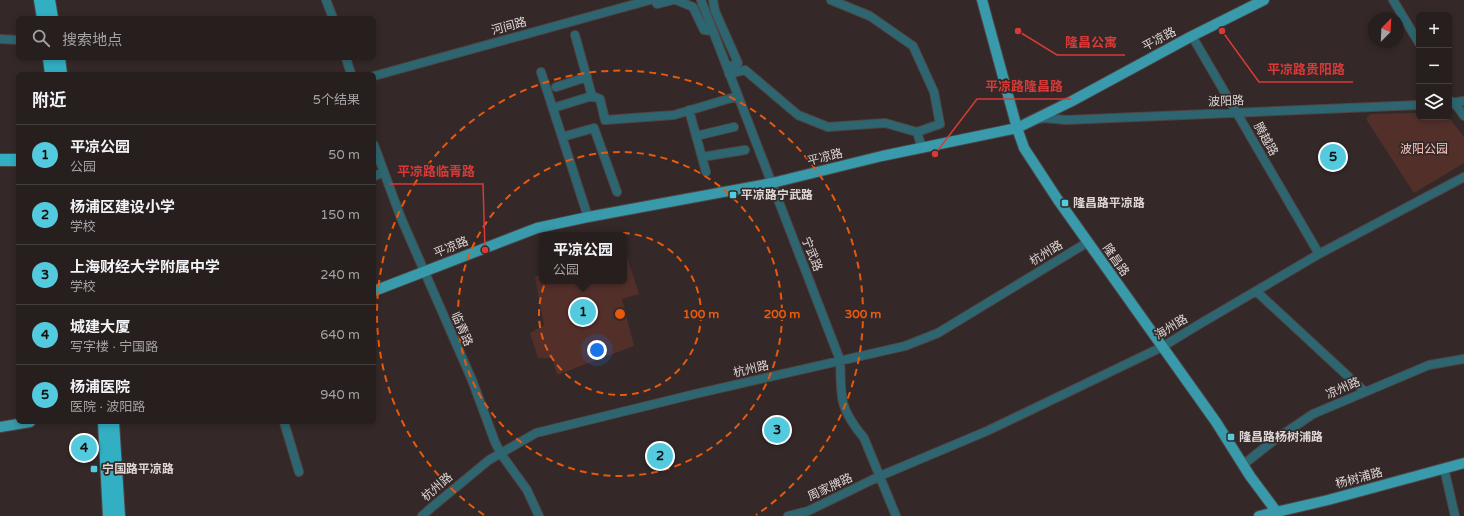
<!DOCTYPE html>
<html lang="zh">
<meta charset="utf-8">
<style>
:root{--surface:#271f1e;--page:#332c2b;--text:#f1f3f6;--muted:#a4a2a4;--line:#433d3c;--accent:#54cade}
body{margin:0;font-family:"Varela Round","Noto Sans SC",sans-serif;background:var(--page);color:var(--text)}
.controls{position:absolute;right:12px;top:12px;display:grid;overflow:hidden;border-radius:6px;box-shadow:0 2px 6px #0003}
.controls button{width:36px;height:36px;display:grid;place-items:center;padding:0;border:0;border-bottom:1px solid var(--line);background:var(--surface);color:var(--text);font:20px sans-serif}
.compass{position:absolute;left:1368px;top:12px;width:36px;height:36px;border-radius:50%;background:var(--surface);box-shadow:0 2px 6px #0003;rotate:24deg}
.you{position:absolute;left:597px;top:350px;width:14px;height:14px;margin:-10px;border:3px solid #fff;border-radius:50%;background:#1a73e8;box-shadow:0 0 0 6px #1a73e833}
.badge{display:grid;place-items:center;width:26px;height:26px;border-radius:50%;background:var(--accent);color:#111;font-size:13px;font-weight:700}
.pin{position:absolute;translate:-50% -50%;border:2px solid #fff;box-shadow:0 1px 4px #0006}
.popup{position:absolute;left:539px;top:232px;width:88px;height:52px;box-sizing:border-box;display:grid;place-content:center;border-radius:6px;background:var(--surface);filter:drop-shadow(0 1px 3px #0005);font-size:13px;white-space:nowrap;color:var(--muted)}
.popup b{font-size:15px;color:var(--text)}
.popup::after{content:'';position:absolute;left:50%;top:100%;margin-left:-8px;border:8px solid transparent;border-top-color:var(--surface)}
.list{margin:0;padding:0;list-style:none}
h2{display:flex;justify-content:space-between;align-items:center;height:52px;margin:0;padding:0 16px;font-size:17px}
h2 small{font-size:13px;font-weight:400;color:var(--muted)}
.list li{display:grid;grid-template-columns:26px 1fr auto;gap:12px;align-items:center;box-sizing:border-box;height:60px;padding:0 16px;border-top:1px solid var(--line)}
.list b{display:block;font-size:15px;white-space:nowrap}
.list p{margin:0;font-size:13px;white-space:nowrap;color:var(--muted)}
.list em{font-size:13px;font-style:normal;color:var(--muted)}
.icon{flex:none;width:22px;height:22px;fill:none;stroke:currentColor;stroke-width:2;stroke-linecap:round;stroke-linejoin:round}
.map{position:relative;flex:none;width:1464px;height:516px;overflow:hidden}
.search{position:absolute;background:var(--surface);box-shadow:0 2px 6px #0003;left:16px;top:16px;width:360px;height:44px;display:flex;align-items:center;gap:10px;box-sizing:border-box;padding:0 14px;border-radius:6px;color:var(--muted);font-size:15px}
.panel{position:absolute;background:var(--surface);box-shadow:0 2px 6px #0003;left:16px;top:72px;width:360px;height:352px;border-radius:6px}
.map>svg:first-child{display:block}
</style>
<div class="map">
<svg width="1464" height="516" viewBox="0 0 1464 516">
<rect width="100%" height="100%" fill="#342928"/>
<path fill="#532f2a" d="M1419,113V117H1447L1451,120L1464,137V163L1414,193L1366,119L1370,114Z
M624,254H626L639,294L622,299L634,346L557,375L552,358H538L530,333L544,325L535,277L542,275V281H624Z"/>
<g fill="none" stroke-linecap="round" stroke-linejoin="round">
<defs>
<path id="minor" d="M326,0L333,18
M655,0L657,4L673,0
M676,0L693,7L704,30L713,31
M701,0L840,360C841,372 840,384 842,396C843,411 854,426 864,438L896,516
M713,0L715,11L738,63L727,67
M831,0L870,16L913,46L934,92L940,124L917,132
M1393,0L1419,43
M575,35L592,96L600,99L605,120L674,115L738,96
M1192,36L1319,254
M0,39L18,40
M346,58L351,74
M541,72L588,217
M729,74L745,70L798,115L828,127L885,123L917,132L922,148
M374,76L650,0
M556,87L587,77
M1449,100L1457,106L1464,116
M1450,103L1464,101
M553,108L592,96
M689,110L706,172
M1037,119L1045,118L1066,120L1419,105
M696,136L734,127
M562,137L594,128L617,192
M374,145L401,218L472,380L495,442L501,454L527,490L539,516
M702,157L745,150
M374,176L384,172
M1256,291L1365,392
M284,422L299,472
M1244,464L1273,441L1313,414L1429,365L1464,359
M1444,468L1455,516
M422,516L432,507L489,460L536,433L695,394L905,346L938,333L1088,242
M788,516L808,511L880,476L987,431L1162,347L1198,325L1319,254L1464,177"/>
<path id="major" d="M982,0L1017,128L1024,148L1058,200L1216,422L1250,476L1276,511
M374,291L537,228L588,217L772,183L882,156L1017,128L1072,101L1192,36L1264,0
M0,427L30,422
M1259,516L1328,500L1464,463"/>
<path id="highway" d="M40,0L43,18
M49,0L52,18
M49,58L51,74
M59,58L61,74
M0,160H18
M104,422L109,516
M113,422L119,516"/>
</defs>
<use href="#minor" stroke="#4f4544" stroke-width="10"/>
<use href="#major" stroke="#4f4544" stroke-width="12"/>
<use href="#highway" stroke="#4f4544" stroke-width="14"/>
<use href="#minor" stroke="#2d6670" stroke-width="8"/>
<use href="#major" stroke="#389aaa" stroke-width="10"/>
<use href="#highway" stroke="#32afc3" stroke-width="12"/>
</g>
<g fill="none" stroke="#e8590c" stroke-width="2" stroke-dasharray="7 5">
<circle cx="620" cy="314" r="81"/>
<circle cx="620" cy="314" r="162"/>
<path d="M484 515A243 243 0 1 1 756 515"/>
</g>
<g fill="#54cade" stroke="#342928" stroke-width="1.5">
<rect x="729" y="191" width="8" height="8" rx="2"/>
<rect x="1061" y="199" width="8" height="8" rx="2"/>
<rect x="1227" y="433" width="8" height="8" rx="2"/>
<rect x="90" y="465" width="8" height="8" rx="2"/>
</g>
<g text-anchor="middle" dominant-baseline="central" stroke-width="3.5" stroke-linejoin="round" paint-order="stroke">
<g font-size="12" fill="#ded7d6" stroke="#342928">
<text transform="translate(509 26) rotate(-15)">河间路</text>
<text transform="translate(1159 39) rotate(-28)">平凉路</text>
<text transform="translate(1226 101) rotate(-2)">波阳路</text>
<text transform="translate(1266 139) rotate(61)">腾越路</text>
<text transform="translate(825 157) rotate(-14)">平凉路</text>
<text transform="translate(451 247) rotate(-22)">平凉路</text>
<text transform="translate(1046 253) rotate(-31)">杭州路</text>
<text transform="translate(812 254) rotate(69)">宁武路</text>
<text transform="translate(1116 260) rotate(55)">隆昌路</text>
<text transform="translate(1171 327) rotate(-31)">海州路</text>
<text transform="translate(462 329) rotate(67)">临青路</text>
<text transform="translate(751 369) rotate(-13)">杭州路</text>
<text transform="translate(1343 388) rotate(-23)">凉州路</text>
<text transform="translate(1359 478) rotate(-15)">杨树浦路</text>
<text transform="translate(437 487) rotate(-41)">杭州路</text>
<text transform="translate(830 487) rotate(-25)">周家牌路</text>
</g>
<g font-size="12" fill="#fec7be" stroke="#342928">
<text x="1424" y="149">波阳公园</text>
</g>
<g font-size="12" font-weight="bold" fill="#ded7d6" stroke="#342928" text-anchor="start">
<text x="741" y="195">平凉路宁武路</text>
<text x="1073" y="203">隆昌路平凉路</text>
<text x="1239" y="437">隆昌路杨树浦路</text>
<text x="102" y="469">宁国路平凉路</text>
</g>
</g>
<circle cx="620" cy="314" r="6" fill="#e8590c" stroke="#342928" stroke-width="2"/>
<g font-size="12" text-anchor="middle" font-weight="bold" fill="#e8590c" stroke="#342928" stroke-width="3.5" stroke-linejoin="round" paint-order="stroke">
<text x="701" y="318">100 m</text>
<text x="782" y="318">200 m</text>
<text x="863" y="318">300 m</text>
</g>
<path fill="none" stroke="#d73a39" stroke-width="1.5" d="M1018 31L1057 55H1125M1222 31L1259 82H1353M935 154L977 99H1071M485 250L483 184H389"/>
<g fill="#d73a39" stroke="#342928" stroke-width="1.5">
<circle cx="1018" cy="31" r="4"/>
<circle cx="1222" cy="31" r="4"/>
<circle cx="935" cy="154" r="4"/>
<circle cx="485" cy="250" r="4"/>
</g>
<g font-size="13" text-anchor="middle" font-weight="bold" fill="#d73a39" stroke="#342928" stroke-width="3.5" stroke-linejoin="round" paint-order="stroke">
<text x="1091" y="47">隆昌公寓</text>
<text x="1306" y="74">平凉路贵阳路</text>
<text x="1024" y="91">平凉路隆昌路</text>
<text x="436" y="176">平凉路临青路</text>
</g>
</svg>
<div class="controls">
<button>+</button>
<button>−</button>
<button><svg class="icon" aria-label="layers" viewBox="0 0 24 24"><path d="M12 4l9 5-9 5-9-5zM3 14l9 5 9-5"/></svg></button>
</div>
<svg class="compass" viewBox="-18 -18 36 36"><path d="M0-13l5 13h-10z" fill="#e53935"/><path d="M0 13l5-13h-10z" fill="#a4a2a4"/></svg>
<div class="you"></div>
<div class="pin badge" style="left:583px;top:312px">1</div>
<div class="popup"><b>平凉公园</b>公园</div>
<div class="pin badge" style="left:660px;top:456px">2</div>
<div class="pin badge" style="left:777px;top:430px">3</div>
<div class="pin badge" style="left:84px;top:448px">4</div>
<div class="pin badge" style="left:1333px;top:157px">5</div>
<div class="search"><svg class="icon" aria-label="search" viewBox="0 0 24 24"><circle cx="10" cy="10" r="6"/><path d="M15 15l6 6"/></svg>搜索地点</div>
<section class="panel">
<h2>附近<small>5个结果</small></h2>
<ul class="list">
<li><span class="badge">1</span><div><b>平凉公园</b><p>公园</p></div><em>50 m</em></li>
<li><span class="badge">2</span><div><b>杨浦区建设小学</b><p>学校</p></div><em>150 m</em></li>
<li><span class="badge">3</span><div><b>上海财经大学附属中学</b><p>学校</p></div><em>240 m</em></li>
<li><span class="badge">4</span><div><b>城建大厦</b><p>写字楼 · 宁国路</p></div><em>640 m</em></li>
<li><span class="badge">5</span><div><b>杨浦医院</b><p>医院 · 波阳路</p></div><em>940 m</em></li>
</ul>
</section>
</div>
